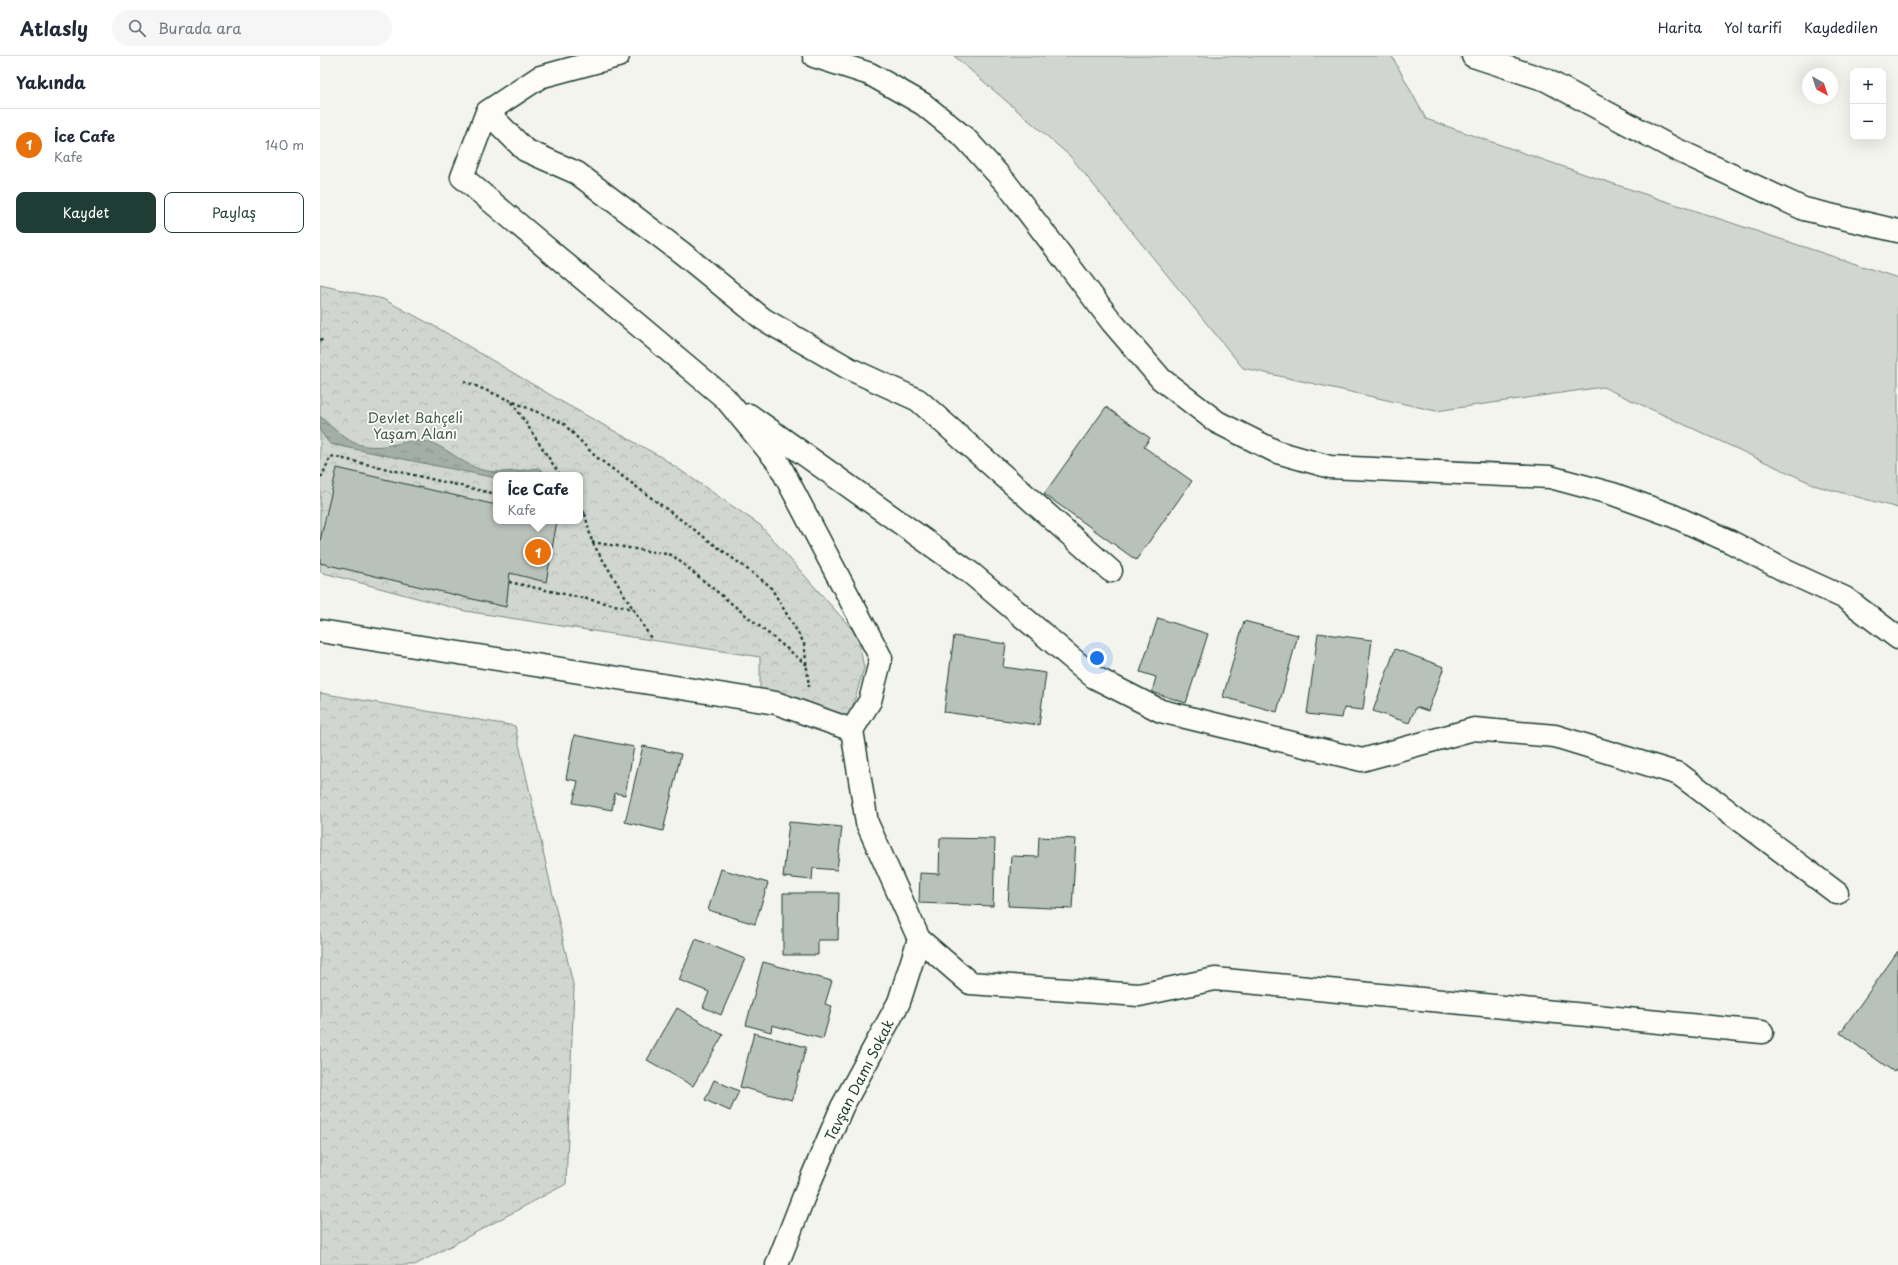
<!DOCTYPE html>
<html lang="tr">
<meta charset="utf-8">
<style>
:root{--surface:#fff;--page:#f6f6f7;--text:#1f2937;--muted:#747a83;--line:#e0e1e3;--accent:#1f3d34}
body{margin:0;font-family:"Playpen Sans",sans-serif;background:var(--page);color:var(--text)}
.controls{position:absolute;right:12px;top:12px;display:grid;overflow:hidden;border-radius:8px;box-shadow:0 4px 16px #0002}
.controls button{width:36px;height:36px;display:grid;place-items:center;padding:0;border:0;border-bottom:1px solid var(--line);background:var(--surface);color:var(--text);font:20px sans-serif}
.compass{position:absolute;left:1482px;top:12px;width:36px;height:36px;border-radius:50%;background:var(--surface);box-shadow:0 4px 16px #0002;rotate:141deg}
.you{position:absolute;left:777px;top:602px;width:14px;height:14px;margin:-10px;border:3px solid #fff;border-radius:50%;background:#1a73e8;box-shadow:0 0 0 6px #1a73e833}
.badge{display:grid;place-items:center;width:26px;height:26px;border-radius:50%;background:var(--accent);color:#fff;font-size:13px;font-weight:700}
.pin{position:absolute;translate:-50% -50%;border:2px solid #fff;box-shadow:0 1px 4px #0006}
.popup{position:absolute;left:173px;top:416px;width:90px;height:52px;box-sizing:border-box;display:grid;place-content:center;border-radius:8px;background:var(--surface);filter:drop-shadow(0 1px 3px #0005);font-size:13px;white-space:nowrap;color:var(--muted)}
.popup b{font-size:15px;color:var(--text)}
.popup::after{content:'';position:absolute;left:50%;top:100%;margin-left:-8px;border:8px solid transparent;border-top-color:var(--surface)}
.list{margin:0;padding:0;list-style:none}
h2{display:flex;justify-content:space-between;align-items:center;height:52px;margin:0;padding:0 16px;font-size:17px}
h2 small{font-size:13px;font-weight:400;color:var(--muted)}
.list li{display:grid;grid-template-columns:26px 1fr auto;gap:12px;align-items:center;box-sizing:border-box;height:72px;padding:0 16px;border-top:1px solid var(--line)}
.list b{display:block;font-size:15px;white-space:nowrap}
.list p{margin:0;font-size:13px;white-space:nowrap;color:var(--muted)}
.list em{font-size:13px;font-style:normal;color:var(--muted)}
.actions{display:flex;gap:8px;padding:12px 16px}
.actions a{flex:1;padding:9px 0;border:1px solid var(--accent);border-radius:8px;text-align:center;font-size:14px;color:var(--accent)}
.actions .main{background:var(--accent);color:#fff}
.icon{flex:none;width:22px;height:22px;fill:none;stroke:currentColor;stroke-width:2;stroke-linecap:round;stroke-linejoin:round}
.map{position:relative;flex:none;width:1578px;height:1209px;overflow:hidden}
header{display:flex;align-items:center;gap:24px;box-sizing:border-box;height:56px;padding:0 20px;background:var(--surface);border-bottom:1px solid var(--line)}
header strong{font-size:19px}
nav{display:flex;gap:22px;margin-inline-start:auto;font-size:14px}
.search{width:280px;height:36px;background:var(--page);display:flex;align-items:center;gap:10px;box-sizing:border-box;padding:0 14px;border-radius:22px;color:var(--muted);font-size:15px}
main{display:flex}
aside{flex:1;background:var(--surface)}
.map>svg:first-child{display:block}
</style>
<header>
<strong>Atlasly</strong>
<div class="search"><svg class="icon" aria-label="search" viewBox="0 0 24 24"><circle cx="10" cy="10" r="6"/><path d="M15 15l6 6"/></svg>Burada ara</div>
<nav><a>Harita</a><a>Yol tarifi</a><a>Kaydedilen</a></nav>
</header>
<main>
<aside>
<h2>Yakında<small></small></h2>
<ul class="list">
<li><span class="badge" style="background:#e8710a">1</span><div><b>İce Cafe</b><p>Kafe</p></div><em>140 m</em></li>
</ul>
<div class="actions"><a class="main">Kaydet</a><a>Paylaş</a></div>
</aside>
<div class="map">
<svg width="1578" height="1209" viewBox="0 0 1578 1209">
<defs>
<pattern id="forest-crowns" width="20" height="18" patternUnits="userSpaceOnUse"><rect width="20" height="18" fill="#d1d6d1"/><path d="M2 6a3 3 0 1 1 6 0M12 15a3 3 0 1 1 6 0" fill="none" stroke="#b3b9b4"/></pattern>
<pattern id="water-ripples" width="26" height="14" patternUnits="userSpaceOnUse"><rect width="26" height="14" fill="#a3aea7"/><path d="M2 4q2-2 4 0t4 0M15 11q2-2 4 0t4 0" fill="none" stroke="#848f89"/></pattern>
</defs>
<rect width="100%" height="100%" fill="#f4f4ef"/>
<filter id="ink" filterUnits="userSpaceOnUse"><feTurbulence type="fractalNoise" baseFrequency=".025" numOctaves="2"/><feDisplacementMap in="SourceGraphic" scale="8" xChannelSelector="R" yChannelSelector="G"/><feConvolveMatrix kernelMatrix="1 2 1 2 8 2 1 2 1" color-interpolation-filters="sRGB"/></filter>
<g filter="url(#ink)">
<path fill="#d1d6d1" stroke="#788a82" d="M634,0H1072L1106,63L1270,120L1578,222V452L1497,430L1283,331L1116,355L923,312L750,100Z"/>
<path fill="url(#forest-crowns)" stroke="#788a82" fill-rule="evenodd" d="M0,229L63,243L116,271L244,347L341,401L440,469L538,580L544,612L523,684L491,660L440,645V601L145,555L0,516ZM176,419H260V465H176Z
M0,637L195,670L254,933L246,1128L95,1209H0Z"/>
<path fill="url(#water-ripples)" stroke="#6e8179" d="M0,360C26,385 38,396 76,388C86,386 99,383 109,386C125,391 137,403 152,410C171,420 198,415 218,412L228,419H176V422L10,388L0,375Z"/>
<path fill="#b9c1bb" stroke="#1f3d34" d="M786,351L830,382L824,391L872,425L816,504L724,438Z
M17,412L176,449V465H237L226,526L190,517L186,551L0,507V485Z
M838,562L888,578L866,647L832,636L836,621L820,616Z
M924,565L978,579L957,656L903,641Z
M998,577L1052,584L1043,654L1024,652L1022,662L987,658Z
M634,580L686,588L683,611L726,617L719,669L624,656Z
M1075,593L1124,611L1108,655L1096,651L1089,667L1053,655Z
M254,679L314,691L305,739L295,737L292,754L253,747L258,725L246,723Z
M323,690L361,698L343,775L305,766Z
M469,766L522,771L517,814L493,812L492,824L463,821Z
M719,781L756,783L752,853L688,850L691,800L718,801Z
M620,782L675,783L673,850L599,847L600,817L619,818Z
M401,813L448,827L435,868L388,854Z
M463,837H519L518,884H498V899H463Z
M376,883L425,903L401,959L383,951L389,936L359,924Z
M1578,895V1010L1574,1016L1520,977Z
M443,906L512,925L505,948L512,950L503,983L452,969L451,976L426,969Z
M357,952L403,979L373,1030L327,1004Z
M434,977L486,991L472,1044L420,1031Z
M394,1024L419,1035L410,1055L385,1044Z"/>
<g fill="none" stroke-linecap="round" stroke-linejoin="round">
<defs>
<path id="minor" d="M298,0L220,21L167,56L142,121L405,342L458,406L561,602L550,645L532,674L547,767L599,883L650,927L819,939L895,923L1442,976
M494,0L550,18L603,48L645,82L686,127L792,266L841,323L897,366L957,396L1010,411L1230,421L1293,438L1351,459L1411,486L1466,515L1525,542L1578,582
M1153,0L1226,24L1353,92L1484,153L1578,175
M167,56L205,94L257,117L362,197L443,263L530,313L598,344L791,515
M429,359L652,518L774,621L841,655L1042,704L1154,673L1235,680L1359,718L1517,837
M0,575L456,647L532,674
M457,1209L484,1140L522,1051L579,946L599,883"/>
</defs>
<use href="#minor" stroke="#1f3d34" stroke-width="25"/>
<path stroke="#1f3d34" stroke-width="2.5" stroke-dasharray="3 3" stroke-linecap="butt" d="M0,283L3,286
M144,325L243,367L275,400L450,530L484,587L489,631
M192,346L240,419
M0,420H2L11,400L176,438
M260,450L265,458L260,457
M265,458L272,486L332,584
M272,486L352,499L487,609
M189,526L313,553"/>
<use href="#minor" stroke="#fdfcf7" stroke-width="22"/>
</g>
</g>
<g text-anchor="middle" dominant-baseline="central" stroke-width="3.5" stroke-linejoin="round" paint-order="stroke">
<g font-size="14" fill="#435c53" stroke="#fdfcf7">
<text x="95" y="361">Devlet Bahçeli<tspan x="95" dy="16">Yaşam Alanı</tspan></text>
</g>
<g font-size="14" fill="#1f3d34" stroke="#fdfcf7">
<text transform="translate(539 1024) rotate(-63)">Tavşan Damı Sokak</text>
</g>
</g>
</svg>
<div class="controls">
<button>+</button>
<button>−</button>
</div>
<svg class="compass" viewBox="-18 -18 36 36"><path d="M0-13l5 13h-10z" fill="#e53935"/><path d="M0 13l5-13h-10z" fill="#747a83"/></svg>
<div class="you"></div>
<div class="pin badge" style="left:218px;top:496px;background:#e8710a">1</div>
<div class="popup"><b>İce Cafe</b>Kafe</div>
</div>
</main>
